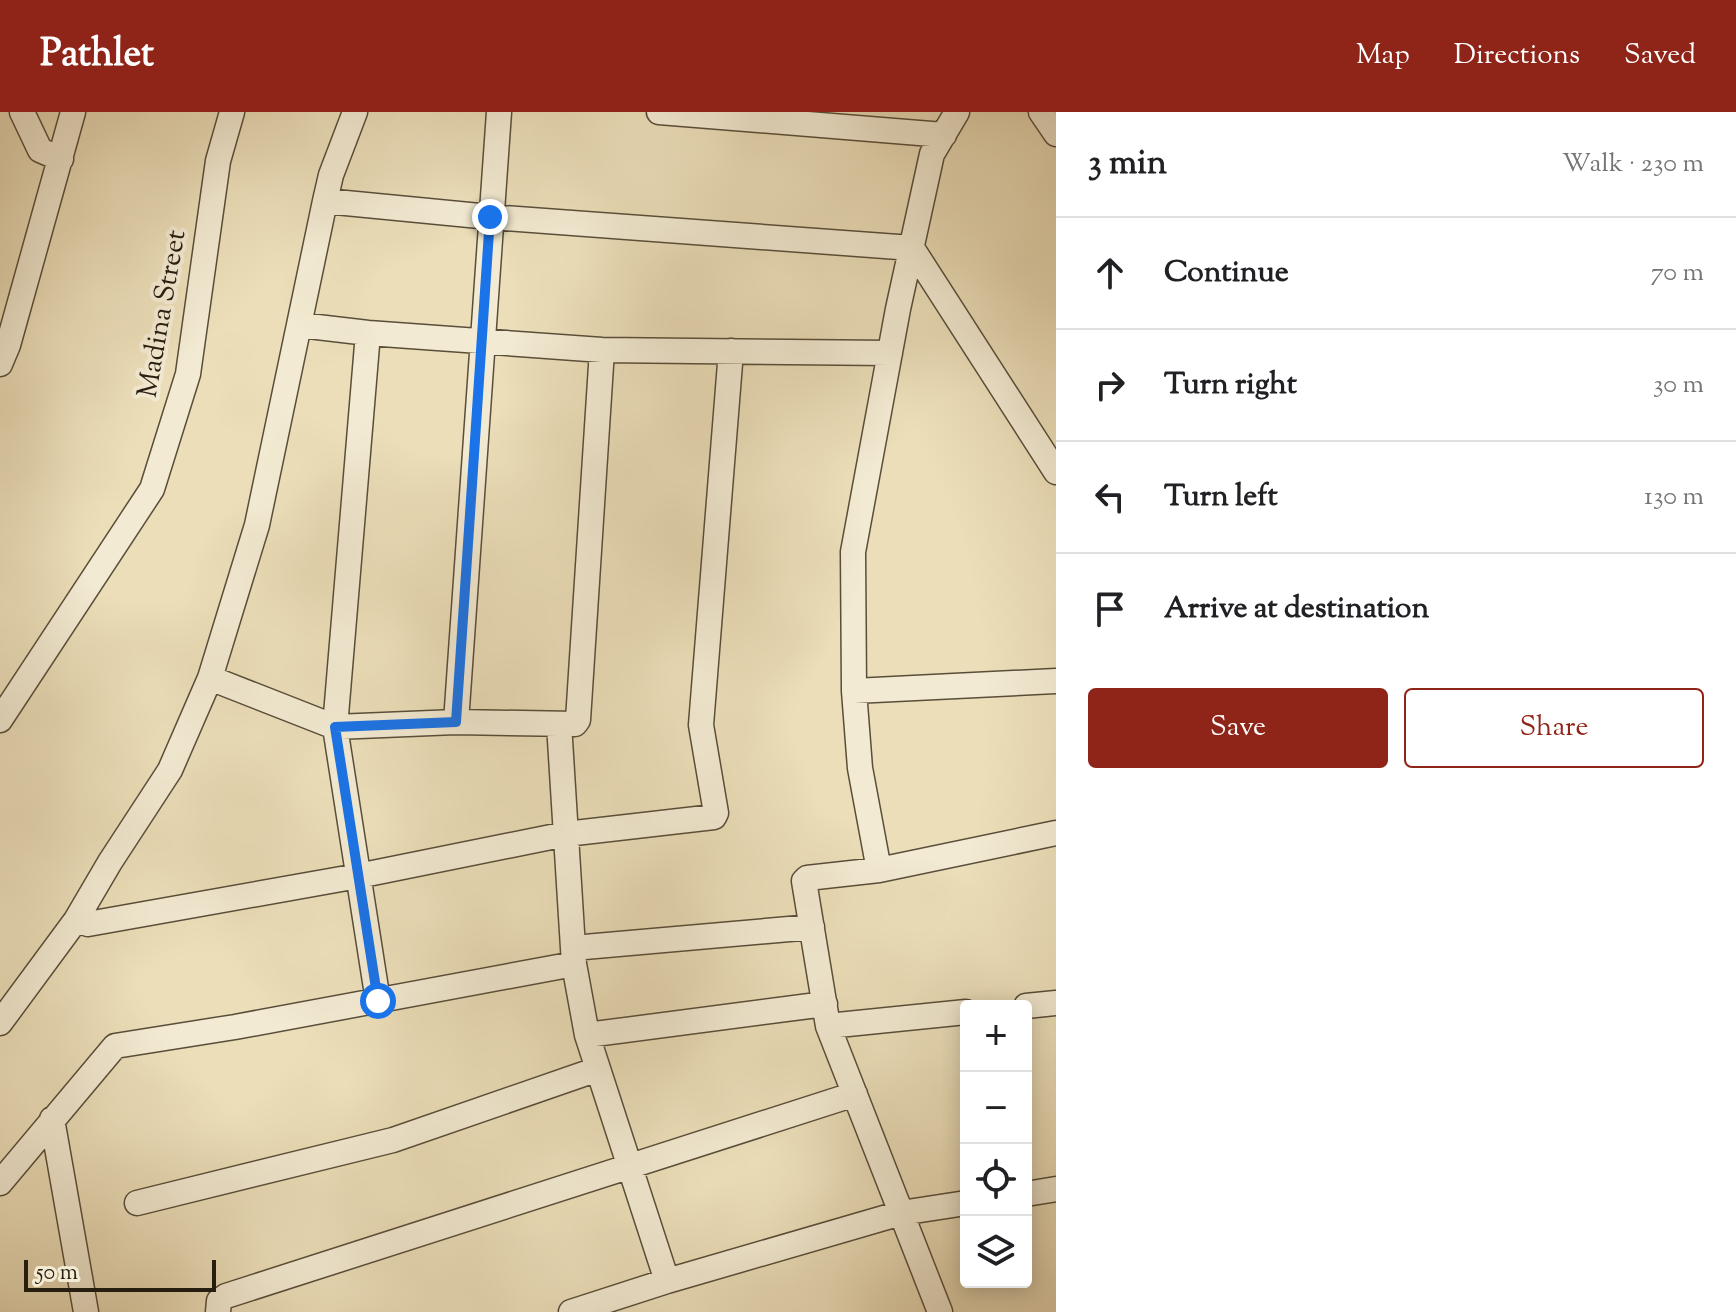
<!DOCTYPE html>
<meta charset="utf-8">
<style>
:root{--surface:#fff;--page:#f6f6f6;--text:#202124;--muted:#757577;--line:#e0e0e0;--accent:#8f2418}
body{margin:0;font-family:"Sorts Mill Goudy",serif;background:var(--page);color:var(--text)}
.controls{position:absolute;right:24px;bottom:24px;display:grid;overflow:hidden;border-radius:8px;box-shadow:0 4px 20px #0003}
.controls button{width:72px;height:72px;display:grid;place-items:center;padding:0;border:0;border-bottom:2px solid var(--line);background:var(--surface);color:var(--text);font:40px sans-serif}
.scale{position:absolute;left:24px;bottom:20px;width:192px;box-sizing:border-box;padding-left:8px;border:4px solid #281e10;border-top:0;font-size:22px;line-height:28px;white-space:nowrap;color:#281e10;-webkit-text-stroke:6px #f2ead2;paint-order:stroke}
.stop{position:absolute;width:24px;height:24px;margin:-18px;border:6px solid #1a73e8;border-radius:50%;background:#fff}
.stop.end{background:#1a73e8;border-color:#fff;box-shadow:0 2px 8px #0008}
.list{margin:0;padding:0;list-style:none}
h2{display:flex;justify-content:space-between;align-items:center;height:104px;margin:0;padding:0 32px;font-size:34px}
h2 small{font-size:26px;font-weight:400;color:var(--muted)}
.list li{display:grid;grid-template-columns:52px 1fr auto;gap:24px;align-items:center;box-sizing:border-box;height:112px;padding:0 32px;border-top:2px solid var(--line)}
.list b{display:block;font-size:30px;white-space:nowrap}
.list em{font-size:26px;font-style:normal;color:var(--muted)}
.actions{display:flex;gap:16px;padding:24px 32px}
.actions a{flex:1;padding:18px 0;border:2px solid var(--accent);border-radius:8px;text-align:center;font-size:28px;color:var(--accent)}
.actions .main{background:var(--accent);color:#fff}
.icon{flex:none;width:44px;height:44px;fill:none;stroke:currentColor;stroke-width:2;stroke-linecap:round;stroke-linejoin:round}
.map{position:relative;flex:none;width:1056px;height:1200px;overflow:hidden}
header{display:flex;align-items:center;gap:48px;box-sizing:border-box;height:112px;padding:0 40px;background:var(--accent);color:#fff}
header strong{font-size:38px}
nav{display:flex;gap:44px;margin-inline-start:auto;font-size:28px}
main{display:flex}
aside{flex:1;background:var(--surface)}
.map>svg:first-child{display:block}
</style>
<header>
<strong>Pathlet</strong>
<nav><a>Map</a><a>Directions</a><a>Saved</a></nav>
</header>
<main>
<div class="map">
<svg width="1056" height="1200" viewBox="0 0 1056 1200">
<rect width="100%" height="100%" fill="#ebdeb9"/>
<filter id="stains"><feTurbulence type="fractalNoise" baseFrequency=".0025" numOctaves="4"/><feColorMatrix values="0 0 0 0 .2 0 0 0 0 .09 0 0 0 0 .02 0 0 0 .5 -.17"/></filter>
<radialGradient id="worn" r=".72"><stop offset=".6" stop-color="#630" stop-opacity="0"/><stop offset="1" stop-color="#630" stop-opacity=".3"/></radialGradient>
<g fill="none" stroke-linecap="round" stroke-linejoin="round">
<defs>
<path id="street" d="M22,0L40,38L61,47
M659,0L944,23
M1041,0L1056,22
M325,89L490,105L912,136L1056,360
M300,213L368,221L602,238L890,241
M368,221L335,615L378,889
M0,252L8,233L73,0
M210,566L335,615L456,610L575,612L578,608L602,238
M854,579L1056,569
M0,608L152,377L188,262L218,49L232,0
M456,610L499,0
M559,612L574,852L587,923L667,1169
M879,758L860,656L854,579L853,440L898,197L932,42L957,0
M76,808L88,812L358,764L566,722L714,705L716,701L701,613L731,239
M573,836L812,815
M1026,894L1056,891
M0,911L76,808L110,750L170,658L210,566L257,413L325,89L331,63L355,0
M828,914L966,900
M587,923L825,892
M52,1007L86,1200
M0,1071L115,934L235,915L574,852
M1026,1082L1056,1077
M137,1091L393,1028L598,957
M218,1200L219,1189L226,1184L855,982
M571,1200L667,1169L901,1101L966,1091
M940,1200L828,914L804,769L807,766L879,758L1056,721"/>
</defs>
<use href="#street" stroke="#594e3a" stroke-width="27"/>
<use href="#street" stroke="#f2ead2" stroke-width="24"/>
</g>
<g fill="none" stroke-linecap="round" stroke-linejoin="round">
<path stroke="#1a73e8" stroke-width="10" d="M378,889L335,615L456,610L490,105"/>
</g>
<g text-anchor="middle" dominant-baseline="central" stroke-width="8" stroke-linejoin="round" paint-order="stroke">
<g font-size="28" fill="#281e10" stroke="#f2ead2">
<text transform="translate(163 202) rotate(-80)">Madina Street</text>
</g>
</g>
<rect width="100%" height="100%" filter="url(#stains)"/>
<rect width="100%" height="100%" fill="url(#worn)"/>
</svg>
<div class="controls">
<button>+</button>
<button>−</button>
<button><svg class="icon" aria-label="locate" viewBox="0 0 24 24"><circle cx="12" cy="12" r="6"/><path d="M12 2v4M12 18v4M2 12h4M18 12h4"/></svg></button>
<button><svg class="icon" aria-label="layers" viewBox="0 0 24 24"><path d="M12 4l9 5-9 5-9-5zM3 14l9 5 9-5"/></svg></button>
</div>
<div class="scale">50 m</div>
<div class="stop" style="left:378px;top:889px"></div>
<div class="stop end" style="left:490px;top:105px"></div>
</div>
<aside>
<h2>3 min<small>Walk · 230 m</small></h2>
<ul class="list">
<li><svg class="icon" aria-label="ahead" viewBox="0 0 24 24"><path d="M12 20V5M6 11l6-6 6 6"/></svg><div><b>Continue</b></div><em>70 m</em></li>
<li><svg class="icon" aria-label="right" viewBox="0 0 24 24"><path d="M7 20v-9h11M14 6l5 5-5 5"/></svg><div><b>Turn right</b></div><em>30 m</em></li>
<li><svg class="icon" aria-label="left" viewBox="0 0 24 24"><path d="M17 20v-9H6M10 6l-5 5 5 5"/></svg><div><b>Turn left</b></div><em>130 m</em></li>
<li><svg class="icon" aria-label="arrive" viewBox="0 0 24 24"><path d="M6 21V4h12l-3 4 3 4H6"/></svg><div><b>Arrive at destination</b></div></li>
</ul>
<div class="actions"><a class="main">Save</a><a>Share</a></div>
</aside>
</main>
